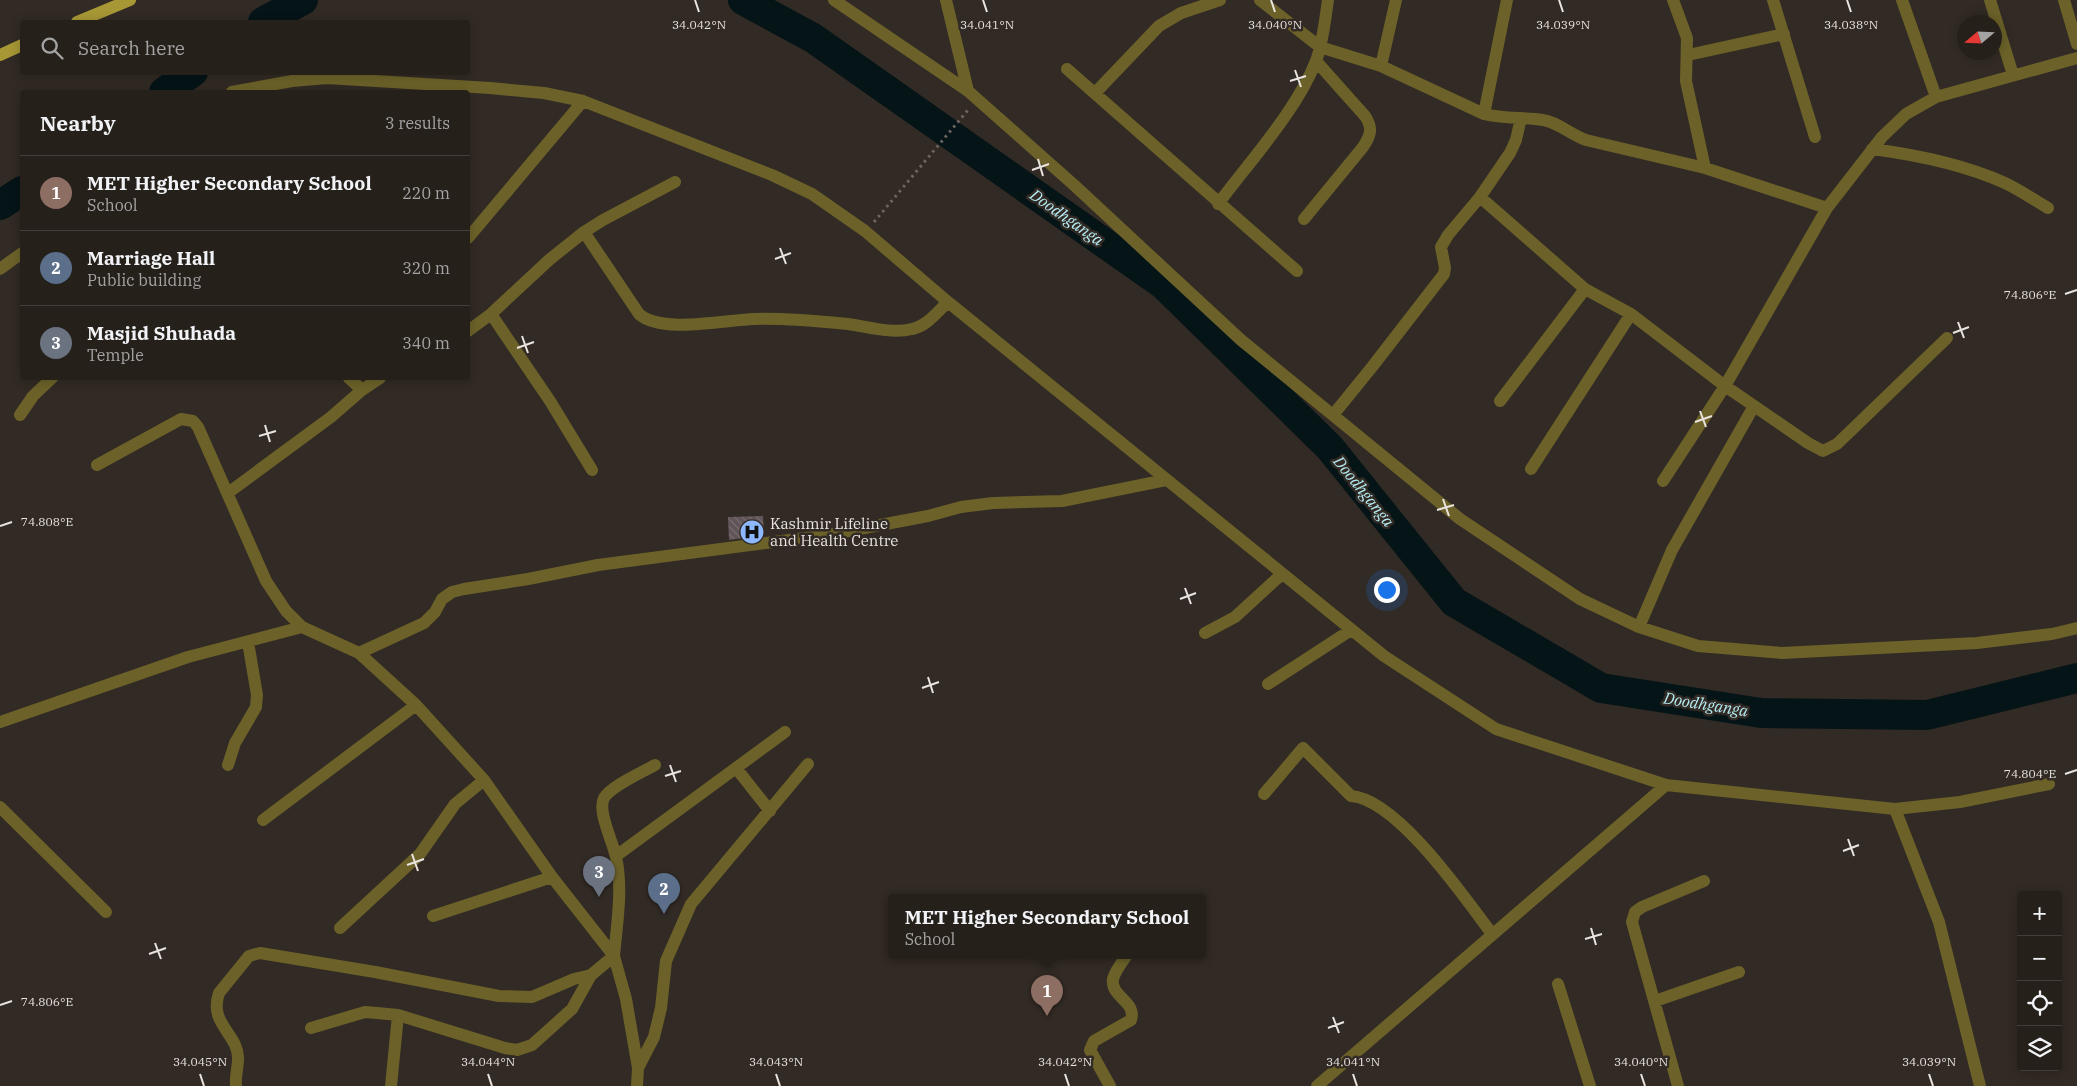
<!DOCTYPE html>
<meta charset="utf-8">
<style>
:root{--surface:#26201b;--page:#322d28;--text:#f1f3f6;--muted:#a4a3a3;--line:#423e3a;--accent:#8eb8fd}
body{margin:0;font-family:"IBM Plex Serif",serif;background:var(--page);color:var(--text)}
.controls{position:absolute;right:15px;bottom:15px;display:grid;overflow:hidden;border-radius:5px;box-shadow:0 2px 12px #0003}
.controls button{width:45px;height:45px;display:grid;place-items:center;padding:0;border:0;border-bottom:1px solid var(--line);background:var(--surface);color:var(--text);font:25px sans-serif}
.compass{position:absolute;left:1957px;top:15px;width:45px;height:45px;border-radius:50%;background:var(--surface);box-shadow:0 2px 12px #0003;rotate:251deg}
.you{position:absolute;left:1386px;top:589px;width:18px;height:18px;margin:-12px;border:4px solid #fff;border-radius:50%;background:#1a73e8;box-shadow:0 0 0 8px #1a73e833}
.badge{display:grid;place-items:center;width:32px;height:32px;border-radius:50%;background:var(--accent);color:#fff;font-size:16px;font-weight:700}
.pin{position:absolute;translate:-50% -41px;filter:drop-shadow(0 1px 2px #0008)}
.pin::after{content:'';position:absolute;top:26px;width:18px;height:15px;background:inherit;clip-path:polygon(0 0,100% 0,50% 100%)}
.popup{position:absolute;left:888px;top:894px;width:318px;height:65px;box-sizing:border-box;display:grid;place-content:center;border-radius:5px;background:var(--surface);filter:drop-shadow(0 1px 4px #0005);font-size:16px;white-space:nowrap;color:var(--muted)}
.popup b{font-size:19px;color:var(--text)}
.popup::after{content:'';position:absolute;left:50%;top:100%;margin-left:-10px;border:10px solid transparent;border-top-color:var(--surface)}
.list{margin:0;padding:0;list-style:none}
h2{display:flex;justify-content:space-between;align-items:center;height:65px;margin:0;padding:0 20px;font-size:21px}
h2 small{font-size:16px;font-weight:400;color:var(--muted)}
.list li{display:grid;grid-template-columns:32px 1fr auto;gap:15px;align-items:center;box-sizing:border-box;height:75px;padding:0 20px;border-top:1px solid var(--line)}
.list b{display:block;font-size:19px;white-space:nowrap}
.list p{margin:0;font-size:16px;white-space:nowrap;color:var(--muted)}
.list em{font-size:16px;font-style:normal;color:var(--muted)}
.icon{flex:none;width:28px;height:28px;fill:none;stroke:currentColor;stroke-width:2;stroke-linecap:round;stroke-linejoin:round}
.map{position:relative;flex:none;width:2077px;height:1086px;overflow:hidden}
.search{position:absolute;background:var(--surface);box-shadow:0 2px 12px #0003;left:20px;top:20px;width:450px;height:55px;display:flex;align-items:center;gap:12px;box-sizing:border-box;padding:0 18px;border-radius:5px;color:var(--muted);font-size:19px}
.panel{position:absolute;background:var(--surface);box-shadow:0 2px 12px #0003;left:20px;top:90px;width:450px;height:290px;border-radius:5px}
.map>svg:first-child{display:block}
</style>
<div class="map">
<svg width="2077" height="1086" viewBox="0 0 2077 1086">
<defs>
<pattern id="building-back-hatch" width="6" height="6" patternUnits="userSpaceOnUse" patternTransform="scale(1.25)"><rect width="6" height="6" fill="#605459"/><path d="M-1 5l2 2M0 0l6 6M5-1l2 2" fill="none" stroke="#776c70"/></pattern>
</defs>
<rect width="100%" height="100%" fill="#322a24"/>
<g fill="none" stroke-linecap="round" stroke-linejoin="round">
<path stroke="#051417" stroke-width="30" d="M743,0L813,38L1164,285L1330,448L1454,602L1601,688L1761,713L1927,715L2077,678
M263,22L303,0
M164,92L193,72
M0,205L22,191"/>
</g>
<path fill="url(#building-back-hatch)" d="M763,516L764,535L729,540L728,517Z"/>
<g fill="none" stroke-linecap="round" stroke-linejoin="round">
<path stroke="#6d6560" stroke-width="3" stroke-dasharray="2.5 4" stroke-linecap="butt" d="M874,222L968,110"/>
<path stroke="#6c6229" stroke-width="12" d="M834,0L968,91L1074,185L1241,340L1460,519L1580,599L1639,627L1698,646L1782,653L1977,643L2052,634L2077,628
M946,0L968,91
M1260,0L1320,47L1381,66L1484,114C1504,119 1524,117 1543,120C1558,122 1571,135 1586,140L1705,168L1827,208
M1673,0L1687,38L1686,81L1705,168
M1773,0L1815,137
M1902,0L1936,97
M1990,0L2013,75
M2064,0L2077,44
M1688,55L1784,34
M1381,66L1396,0
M1067,69L1297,271
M232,92L292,81L327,78L490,88L544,93L583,101L772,175L812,194L865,231L948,302L1384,656L1496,729L1666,785
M1096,92L1159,26L1181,13L1220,0
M1484,114L1507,0
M1872,149C1918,155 1963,164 2005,183C2020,190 2034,200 2048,208
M1480,197L1585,289L1631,314L1725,386L1808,443L1823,451L1837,444L1947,338
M1218,204C1250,161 1297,110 1316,61C1323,42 1325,20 1328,0
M1304,219L1363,147C1371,135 1373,128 1365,116L1316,61
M584,232L639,314C661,334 725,320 754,319C785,318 817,321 848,324C869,327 892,334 912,329C927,326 937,312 948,302
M468,238L583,101
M0,269L22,253
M491,314L550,401L592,470
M468,331L491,314L549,260L584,232L603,220L675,182
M349,378L362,390
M1500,401L1585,289
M20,415L33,396L52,378
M1333,415L1372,367L1444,274L1445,268L1441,247L1448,235L1480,197L1510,153L1516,140L1521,118
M97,465L181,419L193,421L198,427L266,581L286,611L302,627L359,653L416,705L484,780L552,877L614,956L626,999L638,1068L637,1086
M1531,469L1631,314
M1663,481L1725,386L1827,208L1882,137L1906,114L1936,97L2077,58
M228,493L331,417L362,390L380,378
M1639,627L1672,550L1754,406
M1205,633L1235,617L1282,574
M359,653L424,623L435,612L442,599L452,592L464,589L528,579L598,565L827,535L928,516L961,507L993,503L1062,501L1166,480
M1268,684L1351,630
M0,722L188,657L302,627
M228,765L235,743L256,707L257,695L248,642
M736,768L770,811
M1264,794L1303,748L1351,796C1397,799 1465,898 1492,934
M0,807L106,912
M1895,809L1960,802L2049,784
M263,820L416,705
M616,856L785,732
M433,916L552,877
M340,928L420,854L455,804L484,780
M1558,984L1590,1086
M1655,1001L1739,972
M311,1028L365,1012L377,1013L398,1015L505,1048L517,1050L532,1045L572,1009L591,975
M638,1068L654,1037L661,1008L666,961L691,904L808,764
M236,1086C235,1076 238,1068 238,1059C239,1034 208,1024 219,993L249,956L260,953L375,972L499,996L532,997L574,979L591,975L614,956C617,923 623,889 616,857C613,842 597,811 604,798C611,786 641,773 655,765
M391,1086L398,1015
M1110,1086L1090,1050L1094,1041L1131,1020C1137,1001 1110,997 1113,979C1115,971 1122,962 1127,955
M1317,1086L1666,785L1895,809L1939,922L1980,1086
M1678,1086L1632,922L1635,912L1642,907L1704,881"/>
<path stroke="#a79735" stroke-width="12" d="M77,22L130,0
M0,55L22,45"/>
</g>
<path fill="none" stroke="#e9e3df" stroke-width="2" d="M695,0L699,12M983,0L987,12M1271,0L1275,12M1559,0L1563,12M1847,0L1851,12M1295,70L1301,87M1290,81L1306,76M1038,159L1043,176M1032,170L1049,164M780,248L786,264M775,259L791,253M2065,294L2077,290M1958,322L1964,338M1953,333L1969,327M522,336L528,353M517,348L534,342M1700,411L1706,427M1695,422L1712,416M265,425L270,442M259,436L276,431M1443,499L1449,516M1437,510L1454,505M0,526L12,522M1185,588L1191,604M1180,599L1196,593M928,677L933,693M922,688L939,682M670,765L676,782M2065,774L2077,770M665,776L681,771M1848,839L1854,856M1843,851L1859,845M412,854L418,871M407,865L424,859M1591,928L1596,945M1585,939L1602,934M155,943L161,959M149,954L166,948M0,1005L12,1001M1333,1017L1339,1033M1328,1028L1344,1022M200,1074L204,1086M488,1074L492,1086M776,1074L780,1086M1065,1074L1069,1086M1353,1074L1357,1086M1641,1074L1645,1086M1929,1074L1933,1086"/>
<defs>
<symbol id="hospital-disc" viewBox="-11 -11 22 22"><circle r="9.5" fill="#8eb8fd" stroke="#322a24"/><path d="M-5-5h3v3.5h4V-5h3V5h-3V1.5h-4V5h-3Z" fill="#111"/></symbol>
</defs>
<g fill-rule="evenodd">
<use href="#hospital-disc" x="738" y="518" width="28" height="28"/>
</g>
<g text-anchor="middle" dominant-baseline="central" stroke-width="5" stroke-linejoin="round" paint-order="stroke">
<g font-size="15" fill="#e9e3df" stroke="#322a24" text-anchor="start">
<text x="770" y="523">Kashmir Lifeline<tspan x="770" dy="17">and Health Centre</tspan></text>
</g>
<g font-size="16" font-style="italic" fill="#b6edf5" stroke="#322a24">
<text transform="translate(1067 217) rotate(35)">Doodhganga</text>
<text transform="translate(1364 491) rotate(51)">Doodhganga</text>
<text transform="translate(1706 704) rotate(9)">Doodhganga</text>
</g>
</g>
<g font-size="12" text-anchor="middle" fill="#e9e3df" stroke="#322a24" stroke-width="5" stroke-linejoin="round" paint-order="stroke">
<text x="1275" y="29">34.040°N</text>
<text x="1563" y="29">34.039°N</text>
<text x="1851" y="29">34.038°N</text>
<text x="699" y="29">34.042°N</text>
<text x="987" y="29">34.041°N</text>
<text x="2030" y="299">74.806°E</text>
<text x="47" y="526">74.808°E</text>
<text x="2030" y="778">74.804°E</text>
<text x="47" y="1006">74.806°E</text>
<text x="200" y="1066">34.045°N</text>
<text x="488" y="1066">34.044°N</text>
<text x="776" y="1066">34.043°N</text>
<text x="1065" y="1066">34.042°N</text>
<text x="1353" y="1066">34.041°N</text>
<text x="1641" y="1066">34.040°N</text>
<text x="1929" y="1066">34.039°N</text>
</g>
</svg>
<div class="controls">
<button>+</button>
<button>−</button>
<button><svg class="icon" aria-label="locate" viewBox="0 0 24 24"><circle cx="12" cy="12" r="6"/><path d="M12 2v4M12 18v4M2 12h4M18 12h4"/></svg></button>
<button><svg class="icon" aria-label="layers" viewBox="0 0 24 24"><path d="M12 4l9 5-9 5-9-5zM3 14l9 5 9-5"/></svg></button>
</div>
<svg class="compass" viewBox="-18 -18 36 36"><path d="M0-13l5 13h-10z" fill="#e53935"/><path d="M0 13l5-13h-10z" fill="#a4a3a3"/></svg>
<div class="you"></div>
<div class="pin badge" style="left:1047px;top:1016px;background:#8d6e63">1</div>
<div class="popup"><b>MET Higher Secondary School</b>School</div>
<div class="pin badge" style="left:664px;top:914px;background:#5c6f8a">2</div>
<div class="pin badge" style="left:599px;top:897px;background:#6b7280">3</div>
<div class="search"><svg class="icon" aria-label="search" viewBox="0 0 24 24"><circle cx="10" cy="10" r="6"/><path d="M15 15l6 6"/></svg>Search here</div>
<section class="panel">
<h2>Nearby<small>3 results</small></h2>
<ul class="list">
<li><span class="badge" style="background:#8d6e63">1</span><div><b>MET Higher Secondary School</b><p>School</p></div><em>220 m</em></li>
<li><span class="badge" style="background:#5c6f8a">2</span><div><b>Marriage Hall</b><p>Public building</p></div><em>320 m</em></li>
<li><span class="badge" style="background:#6b7280">3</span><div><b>Masjid Shuhada</b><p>Temple</p></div><em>340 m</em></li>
</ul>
</section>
</div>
